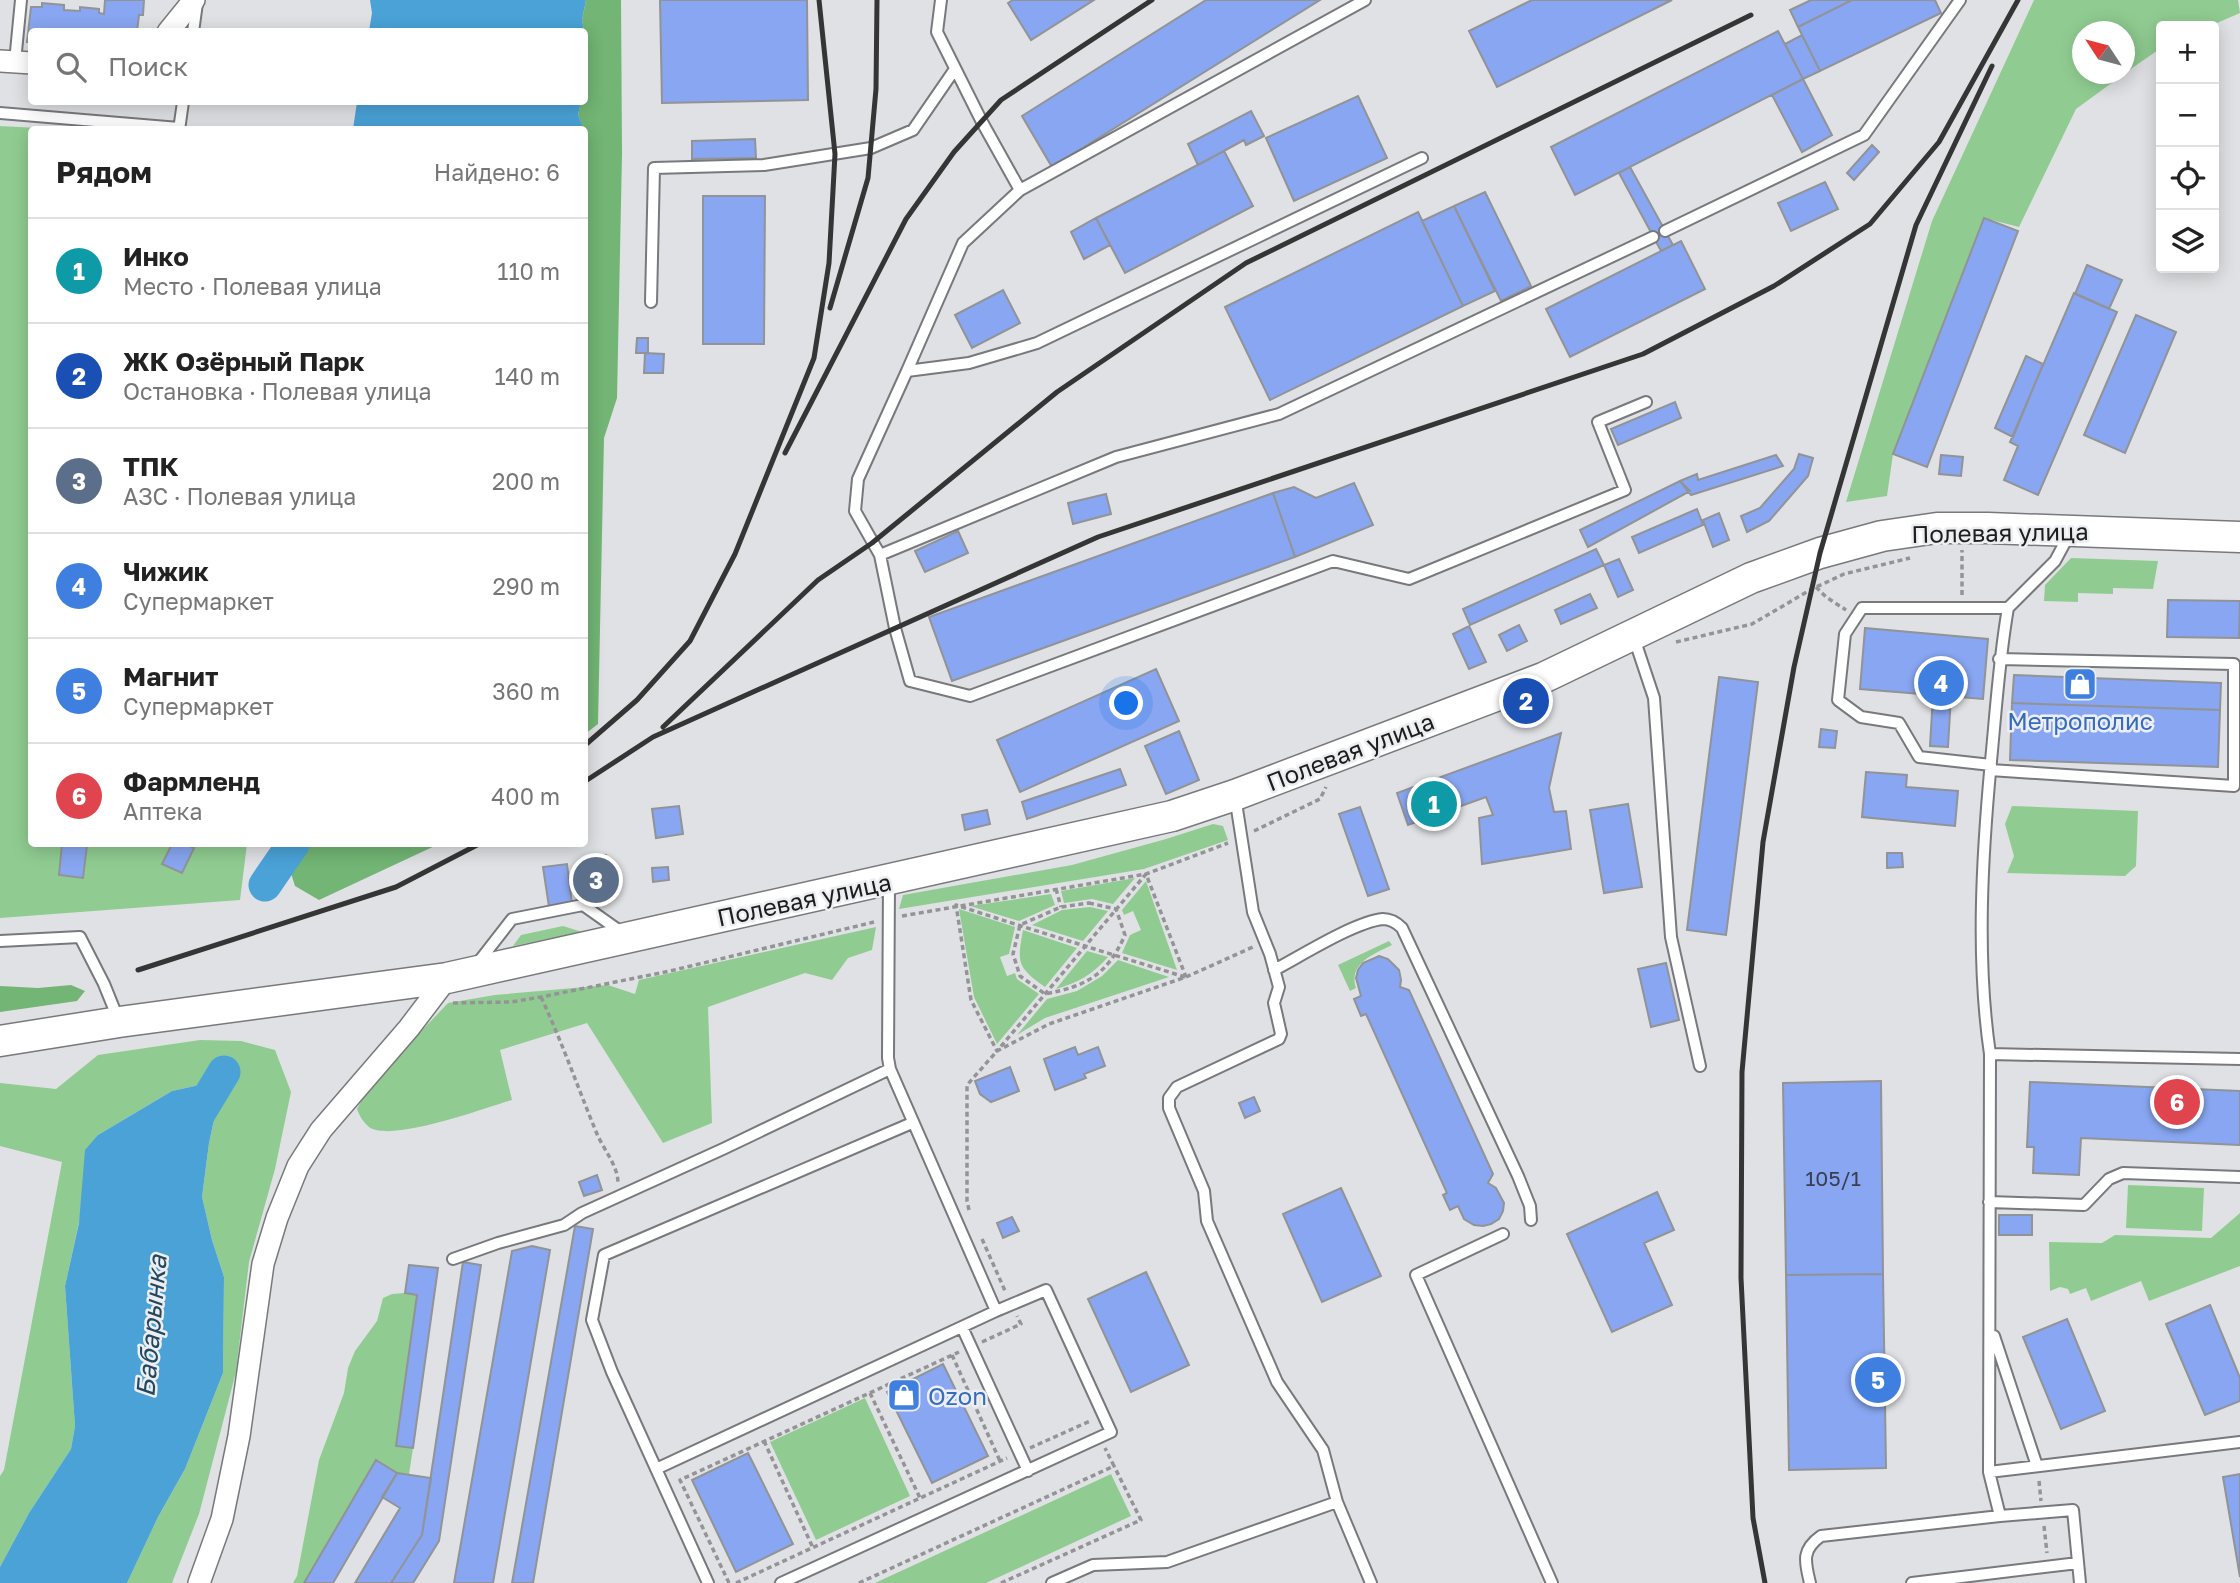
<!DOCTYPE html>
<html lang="ru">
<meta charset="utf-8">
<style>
:root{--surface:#fff;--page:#f2f2f2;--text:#222;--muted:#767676;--line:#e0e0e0;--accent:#bd3060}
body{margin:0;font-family:"Golos Text",sans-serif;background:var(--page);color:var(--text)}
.controls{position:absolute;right:21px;top:21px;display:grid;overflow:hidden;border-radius:7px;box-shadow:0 4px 18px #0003}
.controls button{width:63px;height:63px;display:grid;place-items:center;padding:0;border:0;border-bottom:2px solid var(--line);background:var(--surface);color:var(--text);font:35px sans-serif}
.compass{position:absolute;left:2072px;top:21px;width:63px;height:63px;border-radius:50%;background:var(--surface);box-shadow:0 4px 18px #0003;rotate:306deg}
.you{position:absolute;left:1127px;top:704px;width:24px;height:24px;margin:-18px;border:5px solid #fff;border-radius:50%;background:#1a73e8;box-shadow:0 0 0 10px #1a73e833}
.badge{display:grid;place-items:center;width:46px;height:46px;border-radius:50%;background:var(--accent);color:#fff;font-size:23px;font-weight:700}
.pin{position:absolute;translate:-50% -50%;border:4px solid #fff;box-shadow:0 2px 7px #0006}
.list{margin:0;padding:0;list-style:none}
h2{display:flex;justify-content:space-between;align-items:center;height:91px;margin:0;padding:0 28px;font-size:30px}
h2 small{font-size:23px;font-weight:400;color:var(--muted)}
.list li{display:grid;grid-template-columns:46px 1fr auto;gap:21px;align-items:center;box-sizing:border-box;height:105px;padding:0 28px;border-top:2px solid var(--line)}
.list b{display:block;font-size:26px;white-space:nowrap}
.list p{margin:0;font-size:23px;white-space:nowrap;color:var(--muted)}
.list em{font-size:23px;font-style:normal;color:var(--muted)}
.icon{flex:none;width:38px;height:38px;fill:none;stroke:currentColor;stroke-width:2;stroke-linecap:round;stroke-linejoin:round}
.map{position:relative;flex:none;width:2240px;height:1583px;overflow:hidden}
.search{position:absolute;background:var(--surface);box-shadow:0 4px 18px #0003;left:28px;top:28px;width:560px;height:77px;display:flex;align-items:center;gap:18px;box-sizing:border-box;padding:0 24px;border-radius:7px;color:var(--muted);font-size:26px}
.panel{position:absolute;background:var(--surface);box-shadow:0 4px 18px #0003;left:28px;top:126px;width:560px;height:721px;border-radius:7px}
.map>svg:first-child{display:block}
</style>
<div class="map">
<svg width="2240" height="1583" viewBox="0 0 2240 1583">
<rect width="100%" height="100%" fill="#e0e1e4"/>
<path fill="#90cc91" d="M2034,0H2238L2240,13L2210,26H2161V48L2125,73L2124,32H2082V74H2124L2076,109L2019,227L1984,218L1893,454L1887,496L1846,502L1932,221Z
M0,126L57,129L32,130V844H247L240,900L0,918Z
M2071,558L2158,561L2153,589L2113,588V594L2078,593V602L2044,601L2045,585Z
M2012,806L2138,811L2136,866L2125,876L2007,873L2014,856L2005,824Z
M1213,824L1223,826L1228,840L1144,869L899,909L903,895L1072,865L1166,839Z
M1135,878L1113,904L1092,899L1064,903L1061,891Z
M1146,881L1177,970L1122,953L1130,935L1141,930L1133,911L1124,915L1122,910Z
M1051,894L1055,905L1019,921L970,906Z
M1090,907L1108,911L1083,941L1032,925L1062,910Z
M959,909L1015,927L1009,954L1000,957L1007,976L1015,973L1017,979L1039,994L997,1044L974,997Z
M563,926L582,932L513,946L521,935Z
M876,927L872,950L848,958L832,980L805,973L708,1007L712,1123L663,1143L587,1023L500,1050L512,1100C485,1108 391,1143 369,1127C363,1122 359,1115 357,1109L369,1086L448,1003L495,995L608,985L635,994L639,980Z
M1023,930L1077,948L1045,987C1017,967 1017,963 1023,930Z
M1389,941L1392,945C1374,954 1348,963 1356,988L1350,991L1338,965Z
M1087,951L1108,957C1093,974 1078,983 1056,989Z
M1118,960L1169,977L1045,1018L1017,1035L1047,999L1077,991L1102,976Z
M200,1040L241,1041L275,1050L291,1092L275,1169L249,1262L236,1372L199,1514L172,1583H127L158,1517L185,1469L223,1373L224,1277L212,1240L202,1197L209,1143L219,1096L204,1084L172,1091L98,1135L65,1286L75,1426L71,1449L29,1513L0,1567V1476L4,1470L62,1162L0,1146V1083L56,1089L98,1055Z
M2128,1185L2204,1188L2202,1231L2126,1228Z
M2240,1213V1266L2149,1301L2141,1281L2091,1301L2086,1288L2070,1294L2068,1289L2060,1287L2050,1291L2049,1242L2102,1243L2115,1235L2211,1238Z
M405,1293L417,1295L396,1445L413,1448L409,1474L397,1473L376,1460L304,1583H293L297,1576L319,1460L344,1393L348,1368L355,1351L377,1321L383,1298L392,1294Z
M865,1398L910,1496L816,1540L770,1442Z
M1111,1474L1131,1516L986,1583H875Z"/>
<path fill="#72b574" d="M586,0H621L622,154L617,398L604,438L598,724L585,734L584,130L578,115L581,102H584L587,49L582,20Z
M301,844H439L319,900L295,886L289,867Z
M71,985L85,991L77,1001L0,1012V986L38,988Z"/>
<path fill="#4aa2d7" d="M370,0H586L582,20L584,31H369L372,13Z
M357,102H581L578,115L584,129H353Z
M204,1084L219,1096L209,1143L202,1197L212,1240L224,1277L223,1373L185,1469L158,1517L127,1583H0V1567L29,1513L71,1449L75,1426L65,1286L79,1223L85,1150L98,1135L172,1091Z"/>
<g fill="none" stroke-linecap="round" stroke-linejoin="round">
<path stroke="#4aa2d7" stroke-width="33" d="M265,885L293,844
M189,1130L224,1072"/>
</g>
<path fill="#88a6f1" stroke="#919396" stroke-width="2" d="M105,0H144L143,15H139L137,32H32V42H27L31,7H42V3L64,5V10L80,11V7L99,9V13L104,14Z
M660,0H807L808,100L662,103Z
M1013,0H1094L1031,40L1008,3Z
M1206,0H1320L1052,167L1022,116Z
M1532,0H1672L1497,87L1469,31Z
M1811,0H1852L1798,27L1790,10Z
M1852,0H1935L1941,13L1820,71L1798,27Z
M1778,31L1803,79L1575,195L1551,147Z
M1802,35L1820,71L1803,79L1785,44Z
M1803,79L1832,135L1802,152L1772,95Z
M1358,96L1387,158L1294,201L1266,138Z
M1251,111L1264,136L1246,145L1244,140L1198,165L1188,144Z
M755,139L756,158L692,159V141Z
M1872,145L1879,152L1854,180L1847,173Z
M1224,151L1253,206L1125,273L1096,218Z
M1630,167L1673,245L1661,251L1619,173Z
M1825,182L1838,209L1791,231L1778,203Z
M1485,192L1531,286L1501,301L1454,206Z
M703,196H765L764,344H703Z
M1454,206L1495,291L1463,306L1422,221Z
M1418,212L1463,306L1270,400L1225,307Z
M1096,218L1110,245L1084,259L1071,232Z
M1984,218L2018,231L1927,467L1893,454Z
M1681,241L1705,289L1570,357L1546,309Z
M2087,265L2122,280L2109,309L2075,294Z
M1003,290L1020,323L972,348L955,315Z
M2074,293L2117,312L2038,495L2004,480L2018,446L2010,442Z
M2136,315L2176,332L2125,453L2084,435Z
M637,338H648V353H636Z
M645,353L664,354L663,373H644Z
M2026,356L2043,364L2013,437L1995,428Z
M1675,402L1681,418L1618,445L1611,429Z
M1799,454L1813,458L1808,476L1769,521L1747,532L1741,516L1760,508L1794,469Z
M1776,455L1783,466L1691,495L1680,481L1697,474L1698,480Z
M1941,455L1963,457L1961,476L1939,474Z
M1680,481L1690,491L1588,547L1580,530Z
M1354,483L1373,525L1295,557L1273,493L1294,487L1316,498Z
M1273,493L1295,557L952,681L929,617Z
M1106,494L1111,514L1073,524L1068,503Z
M1697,509L1703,525L1639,553L1632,537Z
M1719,513L1729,540L1713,547L1703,520Z
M958,531L968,553L925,572L915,551Z
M1596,549L1604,565L1470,625L1463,609Z
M1619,559L1633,590L1618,597L1604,565Z
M1590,594L1597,608L1561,624L1555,610Z
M2168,600L2240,601L2239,638L2167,637Z
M1519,625L1527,641L1507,651L1499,635Z
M1469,626L1486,662L1469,669L1453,634Z
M1865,628L1988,639L1983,699L1860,689Z
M1156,669L1179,721L1020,792L997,740Z
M2014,675L2221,683L2220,710L2012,703Z
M1719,677L1758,682L1726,935L1687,930Z
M1933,695L1951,696L1948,747L1930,746Z
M2012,703L2220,710L2218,767L2010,760Z
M1821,729L1837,731L1835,748L1819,747Z
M1179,731L1199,780L1166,794L1145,746Z
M1561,733L1549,788L1554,812L1566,811L1571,849L1482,864L1479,818L1493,815L1486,797L1408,825L1397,793Z
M1120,769L1126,785L1027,819L1022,802Z
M1866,772L1907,775L1906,787L1958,791L1955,826L1862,817Z
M1628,804L1642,887L1604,893L1590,810Z
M679,806L683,834L656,838L652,809Z
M1360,807L1389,889L1368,896L1339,814Z
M987,810L990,824L965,830L962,815Z
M62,844L87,845L83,878L59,875Z
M172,844H184L194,848L182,873L162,864Z
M1887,853H1902L1903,867L1887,868Z
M606,855L610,892L587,894L583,858Z
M567,864L572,904L549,907L543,867Z
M668,867L669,880L653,882L652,868Z
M1379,956L1388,959L1399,970L1401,980L1400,987L1409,990L1493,1174L1488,1183L1496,1188L1504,1203L1503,1211L1499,1219L1491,1224L1483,1226L1474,1225L1464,1219L1458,1206L1450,1210L1443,1195L1447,1193L1366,1014L1361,1016L1354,999L1361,996L1356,978L1358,970L1363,963Z
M1666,963L1679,1020L1651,1027L1638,969Z
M1075,1047L1078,1055L1098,1047L1105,1066L1084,1074L1086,1078L1055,1090L1044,1059Z
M1010,1067L1019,1091L991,1102L980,1094L975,1081Z
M1881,1081L1883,1274L1786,1275L1783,1083Z
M2030,1082L2240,1091V1145L2081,1138L2079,1175L2033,1173L2034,1147H2027Z
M1254,1097L1260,1111L1245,1118L1239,1103Z
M597,1175L602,1190L584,1196L579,1182Z
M1341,1188L1381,1276L1322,1302L1283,1214Z
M1657,1192L1674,1230L1644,1243L1672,1305L1612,1332L1567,1234Z
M1999,1215H2032V1235H1999Z
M1012,1217L1019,1231L1003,1238L997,1223Z
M575,1226L593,1229L533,1583H512Z
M532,1246L550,1250L493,1583H454L512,1251Z
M463,1262L481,1265L439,1541L413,1583H391L422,1535Z
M409,1265L438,1268L413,1448L396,1446L417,1295L405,1293Z
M1146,1272L1189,1365L1131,1392L1088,1299Z
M1883,1274L1886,1468L1789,1470L1786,1275Z
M2210,1305L2240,1378V1401L2205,1415L2166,1324Z
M2067,1319L2105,1411L2061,1429L2023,1337Z
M943,1364L988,1456L932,1483L887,1392Z
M748,1453L793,1544L736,1572L692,1480Z
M376,1460L397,1473L333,1583H304Z
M397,1473L431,1478L422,1535L391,1583H355L400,1508L382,1497Z
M2240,1474V1577L2223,1477Z"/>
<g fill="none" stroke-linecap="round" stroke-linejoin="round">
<defs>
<path id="lane" d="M941,0L937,32L982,122L1020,190
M1365,0L1020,190L963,243L907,371L969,363L1037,343L1422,158
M193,32L197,3
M15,62L21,0
M0,113L179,128
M179,130L183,102
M1665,231L1864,135L1960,0
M651,302L654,168L764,165L871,148L913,130L955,69
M907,371L858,479L855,511L880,555L895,628L910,681L970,696L1333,561L1409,579L1625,490L1598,422L1646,402
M880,555L1116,457L1279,414L1653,237
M1634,638L1654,698L1671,937L1700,1066
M1991,765L1919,757L1899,723L1861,717L1838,700L1845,634L1862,608H2008L2055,561L2069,535
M1990,770L2234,786V664L1999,659
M1235,796L1253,912L1270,954L1279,987L1274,1003L1281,1034L1279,1039L1177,1087L1169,1098V1108L1204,1191L1207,1221L1277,1382L1323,1450L1337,1502L1371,1583
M889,882L888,1058L890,1069L996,1311
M0,941L80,937L104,984L119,1021
M477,964L512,919L583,905L624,934
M1274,970C1301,956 1354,922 1383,919C1390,919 1397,923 1402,928L1518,1176L1530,1206L1531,1220
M1990,1054C1976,959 1982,857 1991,761C1996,710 1999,659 2008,608
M1989,1202L2084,1205L2109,1179L2123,1173L2240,1177
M1503,1234L1416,1275L1552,1583
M453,1259L498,1243L564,1225L582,1213L723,1149L890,1069
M962,1327L1028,1471
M1994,1336L2037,1466
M656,1469L996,1311L1046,1290L1111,1432L781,1583
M1989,1472L2240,1442
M708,1583L612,1372L592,1320L604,1255L912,1123
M1052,1583L1093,1565L1167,1562L1337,1502
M1810,1583C1805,1562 1801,1550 1821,1536L2000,1516
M1912,1583L2078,1563
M2080,1583L2073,1510L2000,1516L1989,1472L1990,1054L2240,1059"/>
<path id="street" d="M168,32L194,0
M0,61L32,63
M199,1583L222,1519L239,1436L263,1264L277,1218L298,1166L321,1130L409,1028L447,978"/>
<path id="secondary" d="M0,1041L119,1022L447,978L1172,816L1235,795L1543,678L1751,578L1820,553L1882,536L1937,528H1988L2240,537"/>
</defs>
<use href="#lane" stroke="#78797c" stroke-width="14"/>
<use href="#street" stroke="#78797c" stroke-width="24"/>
<use href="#secondary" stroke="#78797c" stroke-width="33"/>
<path stroke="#949497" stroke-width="3.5" stroke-dasharray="5 3.5" stroke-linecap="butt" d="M1816,587L1826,597L1846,610
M1962,595V550
M1676,642L1752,624L1812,589L1844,574L1910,558
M1254,831L1320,799L1326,787
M1056,889L1061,907
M1089,903L1116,909L1125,935C1107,975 1087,986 1045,994L1020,976L1013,954L1020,925L1061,907Z
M902,916L1146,874L1228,843
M1185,977C1108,953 1032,930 956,905L971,1000L997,1051C1047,992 1096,933 1146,874L1186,977
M541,997C562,1042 578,1088 597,1134C604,1150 618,1166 618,1183
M453,1003L511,1002L541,997L670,971L874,922
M969,1210L967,1201V1085L997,1051L1049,1024L1186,977L1253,947
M982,1239L1006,1293
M982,1342L1021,1324L1017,1316
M952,1355L1000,1461
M870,1393L920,1498
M764,1441L813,1548
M1030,1448L1090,1421
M2039,1481L2041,1501
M2044,1526L2047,1553
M729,1583L680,1480L959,1352
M736,1583L1007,1458
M859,1583L1114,1466L1105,1448
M1001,1583L1141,1520L1114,1466"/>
<use href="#lane" stroke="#fff" stroke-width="10"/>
<use href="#street" stroke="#fff" stroke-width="21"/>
<use href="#secondary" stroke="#fff" stroke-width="30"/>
<path stroke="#353536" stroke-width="5" d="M830,308L868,178L876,89L877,0
M785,453L906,219L954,152L1001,100L1152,0
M663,727L818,580L872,543L1057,392L1246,263L1751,15
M584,746L637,700L690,641L735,554L814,358L829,263L835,154L819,0
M584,782L653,737L1098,537L1643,354L1774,286L1870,224L1939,142L2018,0
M138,970L396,887L479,844
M1765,1583L1753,1518L1741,1278L1742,1072L1763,842L1794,667L1820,553L1916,225L1992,66"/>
</g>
<defs>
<symbol id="shop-square" viewBox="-11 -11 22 22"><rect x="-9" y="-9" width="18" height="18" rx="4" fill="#3f7fe0" stroke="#edeef1"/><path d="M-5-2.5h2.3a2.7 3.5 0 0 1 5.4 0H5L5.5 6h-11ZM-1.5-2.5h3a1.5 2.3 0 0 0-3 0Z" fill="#fff"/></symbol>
</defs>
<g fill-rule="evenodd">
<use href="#shop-square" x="2061" y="665" width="38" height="38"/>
<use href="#shop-square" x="885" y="1376" width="38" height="38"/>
</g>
<g text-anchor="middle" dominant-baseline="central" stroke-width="5" stroke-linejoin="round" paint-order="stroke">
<g font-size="21" fill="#383f53">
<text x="1833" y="1178">105/1</text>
</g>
<g font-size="24" fill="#1d1d1e" stroke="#edeef1">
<text transform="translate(2000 532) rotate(-1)">Полевая улица</text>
<text transform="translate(1350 751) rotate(-21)">Полевая улица</text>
<text transform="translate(804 899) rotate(-12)">Полевая улица</text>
</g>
<g font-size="24" fill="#366cbe" stroke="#edeef1">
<text x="2080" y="720">Метрополис</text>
<text x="928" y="1395" text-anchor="start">Ozon</text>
</g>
<g font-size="26" font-style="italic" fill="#22475e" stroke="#edeef1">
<text transform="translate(151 1326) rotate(-85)">Бабарынка</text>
</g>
</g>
</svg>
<div class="controls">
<button>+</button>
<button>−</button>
<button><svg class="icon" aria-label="locate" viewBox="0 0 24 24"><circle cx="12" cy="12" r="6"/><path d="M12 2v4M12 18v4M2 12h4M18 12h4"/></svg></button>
<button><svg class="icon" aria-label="layers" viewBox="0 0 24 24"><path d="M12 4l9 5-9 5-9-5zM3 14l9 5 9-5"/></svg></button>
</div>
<svg class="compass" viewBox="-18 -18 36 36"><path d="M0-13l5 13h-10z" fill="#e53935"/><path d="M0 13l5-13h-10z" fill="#767676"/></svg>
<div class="you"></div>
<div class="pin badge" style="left:1434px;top:804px;background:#0f9aa8">1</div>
<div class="pin badge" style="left:1526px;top:701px;background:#1a4fb4">2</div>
<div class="pin badge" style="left:596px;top:880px;background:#5c6f8a">3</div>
<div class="pin badge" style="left:1941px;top:683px;background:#3f7fe0">4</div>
<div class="pin badge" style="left:1878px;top:1380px;background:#3f7fe0">5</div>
<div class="pin badge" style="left:2177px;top:1102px;background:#e0444e">6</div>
<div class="search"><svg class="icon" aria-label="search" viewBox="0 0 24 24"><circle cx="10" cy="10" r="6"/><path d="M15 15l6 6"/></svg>Поиск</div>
<section class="panel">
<h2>Рядом<small>Найдено: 6</small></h2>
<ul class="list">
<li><span class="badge" style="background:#0f9aa8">1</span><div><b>Инко</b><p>Место · Полевая улица</p></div><em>110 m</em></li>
<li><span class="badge" style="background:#1a4fb4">2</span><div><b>ЖК Озёрный Парк</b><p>Остановка · Полевая улица</p></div><em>140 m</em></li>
<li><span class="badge" style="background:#5c6f8a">3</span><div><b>ТПК</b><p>АЗС · Полевая улица</p></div><em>200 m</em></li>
<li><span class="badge" style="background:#3f7fe0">4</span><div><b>Чижик</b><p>Супермаркет</p></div><em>290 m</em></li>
<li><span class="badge" style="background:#3f7fe0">5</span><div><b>Магнит</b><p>Супермаркет</p></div><em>360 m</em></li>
<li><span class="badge" style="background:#e0444e">6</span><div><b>Фармленд</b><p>Аптека</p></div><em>400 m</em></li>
</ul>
</section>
</div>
